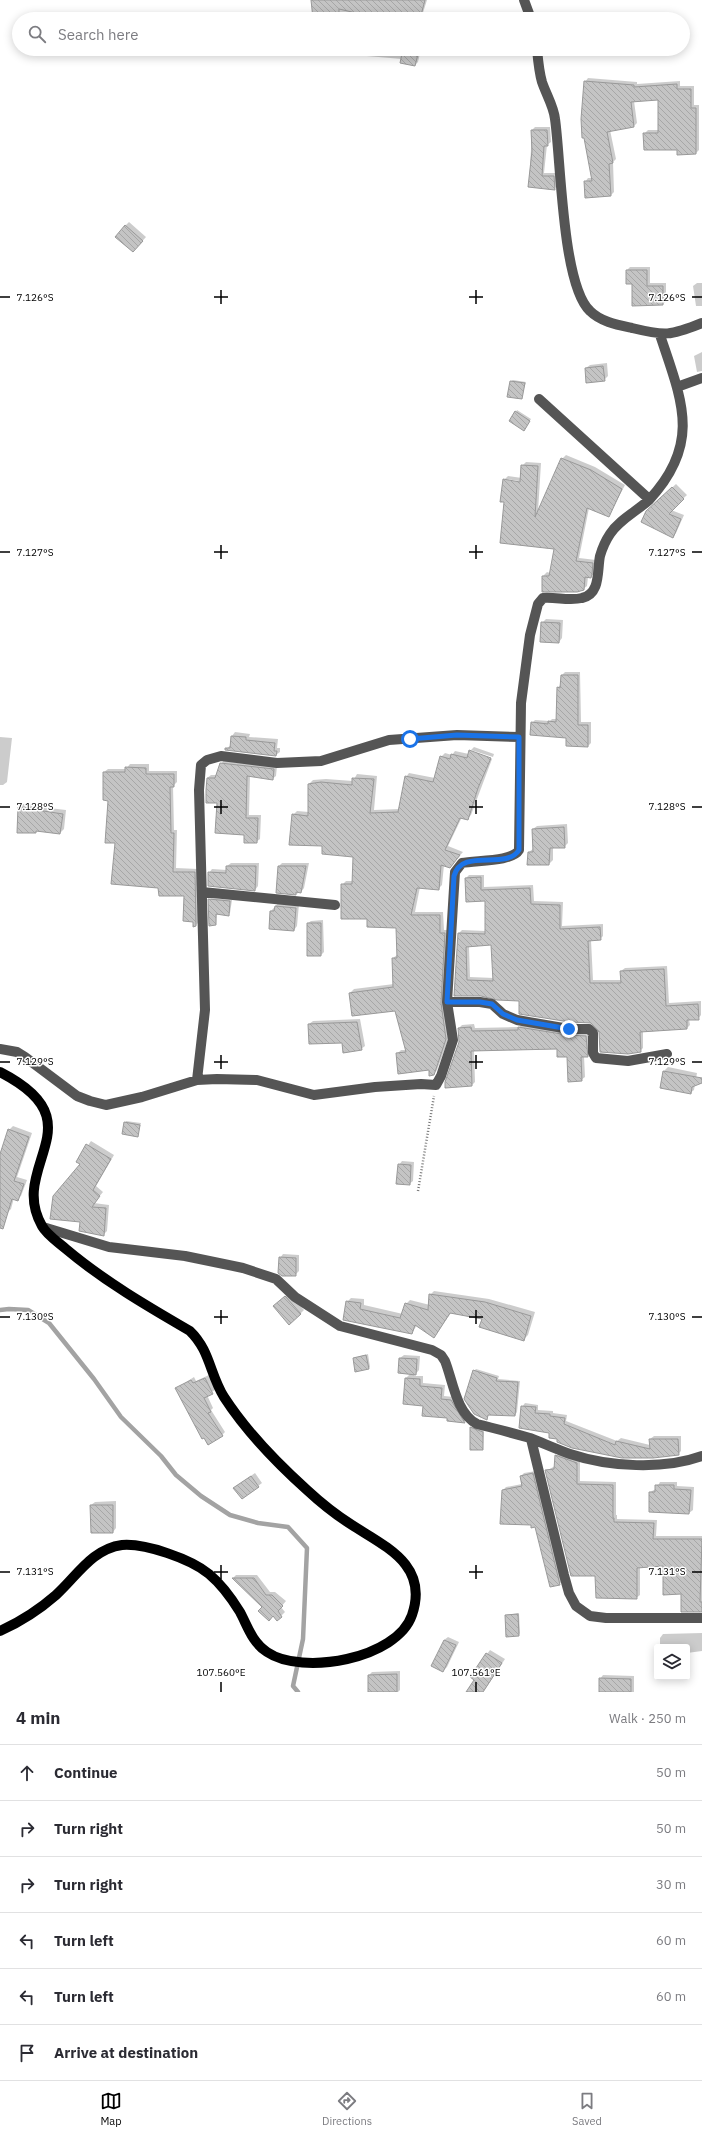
<!DOCTYPE html>
<meta charset="utf-8">
<style>
:root{--surface:#fff;--page:#f7f7f7;--text:#2b2b33;--muted:#7c7c81;--line:#e1e1e2;--accent:#000}
body{margin:0;font-family:"IBM Plex Sans",sans-serif;background:var(--page);color:var(--text)}
.controls{position:absolute;right:12px;bottom:12px;display:grid;overflow:hidden;border-radius:4px;box-shadow:0 2px 10px #0003}
.controls button{width:36px;height:36px;display:grid;place-items:center;padding:0;border:0;border-bottom:1px solid var(--line);background:var(--surface);color:var(--text);font:20px sans-serif}
.stop{position:absolute;width:12px;height:12px;margin:-9px;border:3px solid #1a73e8;border-radius:50%;background:#fff}
.stop.end{background:#1a73e8;border-color:#fff;box-shadow:0 1px 4px #0008}
.list{margin:0;padding:0;list-style:none}
h2{display:flex;justify-content:space-between;align-items:center;height:52px;margin:0;padding:0 16px;font-size:17px}
h2 small{font-size:13px;font-weight:400;color:var(--muted)}
.list li{display:grid;grid-template-columns:26px 1fr auto;gap:12px;align-items:center;box-sizing:border-box;height:56px;padding:0 16px;border-top:1px solid var(--line)}
.list b{display:block;font-size:15px;white-space:nowrap}
.list em{font-size:13px;font-style:normal;color:var(--muted)}
.icon{flex:none;width:22px;height:22px;fill:none;stroke:currentColor;stroke-width:2;stroke-linecap:round;stroke-linejoin:round}
.map{position:relative;flex:none;width:702px;height:1692px;overflow:hidden}
.search{position:absolute;background:var(--surface);box-shadow:0 2px 10px #0003;left:12px;right:12px;top:12px;height:44px;display:flex;align-items:center;gap:10px;box-sizing:border-box;padding:0 14px;border-radius:22px;color:var(--muted);font-size:15px}
.sheet{height:388px;background:var(--surface)}
nav{display:flex;justify-content:space-around;align-items:center;box-sizing:border-box;height:56px;border-top:1px solid var(--line);background:var(--surface);font-size:11px;color:var(--muted)}
nav a{display:grid;justify-items:center;gap:2px}
nav .on{color:var(--accent)}
.map>svg:first-child{display:block}
</style>
<div class="map">
<svg width="702" height="1692" viewBox="0 0 702 1692">
<defs>
<pattern id="building-back-hatch" width="6" height="6" patternUnits="userSpaceOnUse"><rect width="6" height="6" fill="#c4c4c4"/><path d="M-1 5l2 2M0 0l6 6M5-1l2 2" fill="none" stroke="#a7a7a7"/></pattern>
</defs>
<rect width="100%" height="100%" fill="#fff"/>
<path fill="#0003" fill-rule="evenodd" d="M312,0H427L421,19H313Z
M316,49H352L317,52Z
M355,49H421L418,62L415,65L402,59L355,55Z
M588,78L637,82V84L680,81V86H694V105H699V150L696,153L678,149L644,134L648,130H659V99L634,101L637,123L634,126L610,130L616,159L613,162L614,192L611,195L586,197L585,182L588,178H592L585,82Z
M535,127H550L551,142L547,145L544,173H556L557,186L554,189L529,186L532,130Z
M129,222L146,237L137,247L125,226Z
M630,267H650V283H666V301L663,304L633,283L627,270Z
M697,283H702V306H696L693,286Z
M702,352V371L697,372L694,356Z
M607,363L608,376L604,380L586,368L590,365Z
M513,380L526,382L521,398L511,381Z
M517,410L531,419L525,428L516,412Z
M566,455L595,467L625,485L609,516L589,508L579,558L596,560L594,574L590,577H588L587,586L583,589L543,576L547,572L550,573L555,549L506,501L504,480L508,476L522,478V466L526,462L541,463L538,512L562,459ZM506,479L525,482V484L506,481Z
M676,484L687,495L671,510L684,515L676,533L673,537L650,508Z
M546,619L563,620L562,638L559,642L542,623Z
M565,672H580L581,722H591V743L588,746L532,723L535,720L550,721L552,719H557L558,687L562,684V675Z
M235,732L250,734L249,737L278,739L277,748H280V752L276,755L226,749L231,745L232,736Z
M0,737L12,738L7,782L3,785H0Z
M474,747L494,754L493,757L471,750Z
M471,750V752L492,759L471,815L467,819L462,817L448,846L463,852L453,863L444,865L442,885L438,889L420,887L415,912H443L444,930H448L450,1035L437,1070L434,1074L430,1069L397,1054L401,1050H406L395,1010L350,993L354,989L394,984L393,958L397,955V927L368,918L342,885L346,881H353L354,856L323,845L293,815L297,811L309,812V784L313,780L326,779L353,781L357,774L377,776L374,810L400,809L406,777L409,773L435,778L441,757L445,753L452,755L455,751L469,754Z
M224,760L277,766L276,776L272,779L250,776L249,815H261L260,839L256,842L245,834L218,802L207,778L211,775H217L221,764Z
M130,764H149V771H177V782L173,786L174,830H177L176,868L198,869L199,922L196,925L185,895L159,887L116,842L104,772L108,769H126Z
M23,804H41L40,807L66,810L64,829L60,833L38,830L36,832L19,807Z
M567,824L568,843L564,847H553V860L549,864L529,852L534,848L533,829L537,826Z
M231,863H259L258,886L255,890L209,873L212,869L227,870V866Z
M282,863H309L304,888L301,892L296,894L279,866Z
M469,875H484V887L533,885L534,901L563,902L562,926L603,924V936L600,939L591,940L593,980H622L621,971L625,968L667,966L669,1003L701,1001V1015L698,1019H689L690,1025L687,1028L643,1031V1048L640,1051L600,1032L592,1022L520,1000L481,995L455,994L459,933L462,930L486,931V900L466,878ZM492,944L494,978L470,977L469,946Z
M211,898L232,900L230,913H217L216,924L209,900Z
M279,902L299,904L297,926L294,930L271,911Z
M323,920L324,952L321,955H308V923L311,921Z
M360,1019L365,1046L361,1049L309,1024L313,1021Z
M474,1024L475,1028L519,1027L523,1024L590,1033L591,1052L584,1056L585,1077L581,1080L568,1056L558,1048L474,1050L475,1082L472,1085L460,1042L459,1028L462,1025Z
M668,1067L697,1073L694,1090L690,1093L661,1088L664,1071Z
M126,1121L141,1123L138,1135L125,1123Z
M13,1126L32,1133L17,1177L27,1180L21,1196L17,1199L14,1198L11,1209L7,1213L0,1212V1154L9,1130Z
M91,1141L114,1155L96,1186L103,1192L94,1203L109,1205L107,1231L103,1235L81,1221V1164L77,1161Z
M402,1161L414,1162L413,1181L409,1184L399,1165Z
M283,1254L299,1255V1271L295,1275L280,1258Z
M434,1291L489,1299L535,1312L528,1335L523,1340L483,1318L451,1313L434,1337L417,1325L412,1333L345,1319L347,1302L351,1298L364,1299V1305L403,1314L406,1304L410,1300L430,1305V1295Z
M289,1293L304,1310L300,1314L277,1303Z
M368,1354L370,1367L369,1368L354,1358Z
M404,1355L420,1356L419,1370L414,1376H423V1383L445,1385L444,1396L454,1397L467,1419L464,1422L448,1420V1418L424,1406L406,1378L411,1373L400,1358Z
M476,1369L499,1376L498,1379L520,1381L517,1412L515,1415L489,1414L487,1419L480,1417L470,1408L474,1371Z
M209,1375L215,1390L207,1395L213,1408L211,1410L225,1432L222,1435L177,1388L194,1377L196,1381Z
M525,1403L538,1405V1410L553,1411V1413L567,1415L566,1421L617,1441L621,1438L650,1445V1439L654,1436H681V1451L678,1454L619,1456L587,1451L558,1441V1438L522,1407Z
M473,1426L484,1431L483,1449L471,1428Z
M560,1453L580,1460V1481L616,1482V1515H617V1519L657,1520L656,1536H702V1610L682,1593L664,1565L640,1567V1595L636,1598L596,1575L546,1471L555,1466L556,1456Z
M536,1471L563,1581L559,1584L536,1526L532,1524L503,1490L506,1487L522,1484L521,1476L524,1473Z
M255,1473L262,1483L258,1486L238,1485Z
M660,1482H677V1486L694,1487L693,1510L689,1513L650,1492L656,1489Z
M116,1501V1528L113,1532L91,1505L95,1502Z
M236,1575H257L270,1592H275L286,1601L281,1607L285,1612L277,1620L233,1578Z
M519,1613L520,1633L519,1635L506,1615Z
M702,1633V1651L687,1653V1647H660V1638L663,1634Z
M448,1637L459,1642L447,1667L443,1671L444,1640Z
M490,1650L505,1659L484,1691L476,1692L487,1654Z
M400,1671V1690L398,1692H369V1675L372,1672Z
M603,1675L634,1676V1692H600V1679Z"/>
<g fill="none" stroke-linecap="round" stroke-linejoin="round">
<path stroke="#a3a3a3" stroke-width="4.5" d="M0,1310L9,1309L28,1310L49,1323L94,1379L121,1417L161,1456L176,1475L201,1496L230,1515L258,1523L288,1527L307,1548L303,1639L293,1686L298,1692"/>
</g>
<path fill="url(#building-back-hatch)" stroke="#999" fill-rule="evenodd" d="M311,0H425L420,19H368L369,16L339,9V13H333L334,19H313Z
M403,49L419,50L415,66L400,63Z
M584,81L634,85V87L677,84V89H691V108H696V154L677,155V150H644L643,133H658V100L631,102L634,127L607,132L613,163L609,164L611,196L585,198L584,181H592L584,138H582L581,119Z
M531,130H547L548,146H544L542,176H554L555,190L528,187L532,151Z
M125,225L143,241L133,252L115,237Z
M626,270H647V286H663V305L632,306V284H626Z
M603,366L605,381L586,383L585,368Z
M510,381L525,383L522,399L507,397Z
M515,411L530,421L524,431L509,421Z
M561,458L591,470L622,489L609,517L587,508L576,561L593,563L592,574L591,578L585,577L584,590L577,592H542V576H549L554,549L500,543L504,502H500L503,479L520,482L521,465L538,466L535,517Z
M672,487L684,499L669,514L681,519L673,538L641,522L646,511Z
M541,622L560,623L559,643L540,642Z
M561,675H578V725H588V747L566,746V738L530,735L531,722L548,724V721L556,722L557,687L560,688Z
M231,736L246,737V740L275,743L274,751H277L276,756L225,750V748H230Z
M469,750L491,758L478,788L468,820L460,818L445,850L460,855L450,868L441,865L439,890L417,888L411,915H440V933H445L441,1003L446,1039L434,1075L429,1076V1070L398,1074L396,1053L406,1052L395,1011L352,1016L349,993L393,987L392,958H397L396,928L367,927V919H341V884H352L353,857L322,854V846L289,845L292,814L308,816V784L321,782L352,785V778L374,779L370,813L398,812L405,776L433,782L440,756L450,759L451,754L467,758Z
M220,763L274,769L273,780L247,776L246,818H258L257,843H244V835L215,833L217,803H206V790L207,778H215Z
M125,767L146,768V774H174V787H170L171,833H174L173,872H195L196,926L193,927V922L183,921L184,896H159L158,888L111,884L115,843H105L108,801L103,800V772H125Z
M18,807L37,808V810L63,814L60,834L36,831V833H17Z
M564,827L565,848H550L549,865H527L528,852H533L532,829Z
M226,866H256L255,891L208,886V872L226,873Z
M278,866H306L301,893L296,892V895L276,893Z
M481,877V890L530,888L531,904L560,905V929L600,927L601,940L588,941L590,983H621L620,971L664,969L666,1006L698,1004L699,1020H687V1029L640,1032L641,1052L628,1054L600,1052L599,1032L591,1023L570,1022L519,1014V1001L497,1000L481,996H454L458,933L485,934V901L466,902L465,878ZM491,945L493,981L467,980L466,947Z
M208,899L230,901L229,916L216,914V925L209,926Z
M275,906L296,908L294,931L269,929L270,911H274Z
M307,923H321V956H307Z
M357,1022L362,1050L343,1053L342,1043L309,1044L308,1024Z
M471,1027L472,1031L518,1030V1027L568,1035L586,1036L588,1057H581L582,1081L568,1082L567,1057H557V1049L471,1051L472,1086L445,1088V1082L459,1042L458,1028Z
M663,1071L702,1078V1083L692,1087L691,1094L660,1088Z
M124,1122L140,1125L138,1137L122,1134Z
M8,1129L29,1137L14,1181L24,1184L18,1201L12,1199L3,1229L0,1228V1154Z
M86,1144L111,1159L93,1190L100,1196L92,1207L106,1208L104,1236L79,1231L80,1222L50,1219L53,1196L80,1164L76,1162Z
M398,1164L411,1165L410,1185L396,1184Z
M279,1257L296,1258V1276H282L278,1273Z
M429,1294L485,1302L531,1316L524,1341L479,1327L482,1319L450,1313L434,1338L415,1325L412,1334L343,1320L346,1301L361,1303L360,1309L400,1318L405,1303L428,1310Z
M285,1296L301,1314L289,1325L273,1306Z
M366,1355L369,1369L355,1372L353,1358Z
M399,1358L417,1359L416,1375L398,1373Z
M473,1370L497,1378L496,1381L518,1382L515,1416L488,1415L487,1420L474,1414L464,1399Z
M205,1378L213,1394L204,1398L211,1412L208,1413L223,1436L208,1445L204,1438L202,1439L175,1388L191,1380L193,1383Z
M405,1378L420,1379V1386L442,1388L441,1399L451,1400L465,1423L447,1421V1418L422,1416L423,1406L403,1404Z
M521,1406L536,1407L535,1413L550,1414V1416L565,1418L564,1424L615,1445L616,1441L650,1449L649,1439H678L679,1455L653,1458H622L572,1448L557,1442V1439L549,1438V1433L519,1428Z
M470,1427L483,1432V1450H470Z
M555,1455L577,1463V1484L613,1485V1518H614V1522L654,1523L653,1539H702L700,1602H702V1612H681V1594L663,1595V1566L637,1568V1599L596,1598L595,1576H571L545,1470L554,1469Z
M533,1473L560,1585L550,1587L535,1527L531,1528V1525L500,1524L502,1490L522,1486L520,1476Z
M251,1476L259,1487L242,1499L233,1488Z
M655,1485H674V1489L691,1490L689,1514L649,1512V1492H655Z
M90,1505H113V1533H91Z
M232,1578H254L266,1595H272L283,1606L278,1611L282,1617L277,1621L273,1616L269,1621L258,1611L262,1607Z
M518,1614L519,1636L506,1637L505,1615Z
M444,1640L456,1645L443,1672L431,1666Z
M486,1653L502,1663L483,1692H466L474,1680L470,1677Z
M397,1674V1692H368V1675Z
M599,1678L631,1679V1692H599Z"/>
<g fill="none" stroke-linecap="round" stroke-linejoin="round">
<path stroke="#777" stroke-width="2.5" stroke-dasharray="1 2" stroke-linecap="butt" d="M418,1191L434,1096"/>
<path stroke="#555" stroke-width="10" d="M524,0L531,19
M537,49C538,60 539,72 542,82C546,94 554,107 555,119C561,160 562,285 590,311C601,322 618,325 632,328C665,336 670,336 702,323
M677,387L702,378
M539,399L649,499
M202,892L335,905
M447,1002H480L492,1004L503,1014L517,1020L569,1029H589L593,1033V1053L596,1058L628,1061L667,1054
M0,1049L17,1052L25,1057L77,1096L90,1101L106,1105L142,1097L197,1080L217,1079L257,1080L314,1095L375,1087L421,1084L436,1085L441,1076L453,1040L447,1002L455,872L462,863C476,860 512,862 519,850L521,703L530,635L538,604L543,598C556,597 570,601 582,598C601,594 597,570 600,556C602,549 606,540 610,534C619,520 637,511 649,500C702,443 682,401 660,335
M197,1080L205,1010L199,790L201,765L207,760L221,756L277,763L321,761L389,740L457,735L519,737
M43,1227L109,1247L185,1256L243,1268L276,1279L295,1297L340,1326L432,1350L441,1355L445,1361C453,1381 456,1413 477,1424C494,1428 512,1433 530,1438C543,1443 556,1449 570,1454C609,1467 664,1470 702,1456
M531,1439L564,1575L569,1593L576,1606L590,1616L606,1618H702"/>
<path stroke="#000" stroke-width="10" d="M0,1072C100,1123 7,1165 42,1226C47,1235 58,1242 66,1249C104,1281 147,1306 190,1331C210,1350 210,1375 224,1397C246,1431 277,1463 307,1490C321,1503 336,1515 352,1525C386,1547 429,1565 412,1615C397,1659 302,1676 267,1652C252,1642 248,1627 240,1612C232,1599 221,1584 209,1574C191,1559 145,1543 122,1545C92,1549 77,1576 56,1595C40,1609 20,1622 0,1631"/>
</g>
<g fill="none" stroke-linecap="round" stroke-linejoin="round">
<path stroke="#1a73e8" stroke-width="5" d="M410,739L457,735L519,737V850C506,871 462,847 454,876L447,1002H480L492,1004L503,1014L517,1020L569,1029"/>
</g>
<path fill="none" stroke="#000" stroke-width="1.5" d="M221,290V304M476,290V304M0,297H10M214,297H228M469,297H483M692,297H702M221,545V559M476,545V559M0,552H10M214,552H228M469,552H483M692,552H702M221,800V814M476,800V814M0,807H10M214,807H228M469,807H483M692,807H702M221,1055V1069M476,1055V1069M0,1062H10M214,1062H228M469,1062H483M692,1062H702M221,1310V1324M476,1310V1324M0,1317H10M214,1317H228M469,1317H483M692,1317H702M221,1565V1579M476,1565V1579M0,1572H10M214,1572H228M469,1572H483M692,1572H702M221,1682V1692M476,1682V1692"/>
<g font-size="10" text-anchor="middle" fill="#000" stroke="#fff" stroke-width="3" stroke-linejoin="round" paint-order="stroke">
<text x="35" y="301">7.126°S</text>
<text x="667" y="301">7.126°S</text>
<text x="35" y="556">7.127°S</text>
<text x="667" y="556">7.127°S</text>
<text x="35" y="810">7.128°S</text>
<text x="667" y="810">7.128°S</text>
<text x="35" y="1065">7.129°S</text>
<text x="667" y="1065">7.129°S</text>
<text x="35" y="1320">7.130°S</text>
<text x="667" y="1320">7.130°S</text>
<text x="35" y="1575">7.131°S</text>
<text x="667" y="1575">7.131°S</text>
<text x="221" y="1676">107.560°E</text>
<text x="476" y="1676">107.561°E</text>
</g>
</svg>
<div class="controls">
<button><svg class="icon" aria-label="layers" viewBox="0 0 24 24"><path d="M12 4l9 5-9 5-9-5zM3 14l9 5 9-5"/></svg></button>
</div>
<div class="stop" style="left:410px;top:739px"></div>
<div class="stop end" style="left:569px;top:1029px"></div>
<div class="search"><svg class="icon" aria-label="search" viewBox="0 0 24 24"><circle cx="10" cy="10" r="6"/><path d="M15 15l6 6"/></svg>Search here</div>
</div>
<section class="sheet">
<h2>4 min<small>Walk · 250 m</small></h2>
<ul class="list">
<li><svg class="icon" aria-label="ahead" viewBox="0 0 24 24"><path d="M12 20V5M6 11l6-6 6 6"/></svg><div><b>Continue</b></div><em>50 m</em></li>
<li><svg class="icon" aria-label="right" viewBox="0 0 24 24"><path d="M7 20v-9h11M14 6l5 5-5 5"/></svg><div><b>Turn right</b></div><em>50 m</em></li>
<li><svg class="icon" aria-label="right" viewBox="0 0 24 24"><path d="M7 20v-9h11M14 6l5 5-5 5"/></svg><div><b>Turn right</b></div><em>30 m</em></li>
<li><svg class="icon" aria-label="left" viewBox="0 0 24 24"><path d="M17 20v-9H6M10 6l-5 5 5 5"/></svg><div><b>Turn left</b></div><em>60 m</em></li>
<li><svg class="icon" aria-label="left" viewBox="0 0 24 24"><path d="M17 20v-9H6M10 6l-5 5 5 5"/></svg><div><b>Turn left</b></div><em>60 m</em></li>
<li><svg class="icon" aria-label="arrive" viewBox="0 0 24 24"><path d="M6 21V4h12l-3 4 3 4H6"/></svg><div><b>Arrive at destination</b></div></li>
</ul>
</section>
<nav>
<a class="on"><svg class="icon" aria-label="map" viewBox="0 0 24 24"><path d="M3 6l6-2 6 2 6-2v14l-6 2-6-2-6 2zM9 4v14M15 6v14"/></svg>Map</a>
<a><svg class="icon" aria-label="directions" viewBox="0 0 24 24"><path d="M12 3l9 9-9 9-9-9zM9 14v-3h6M13 9l2 2-2 2"/></svg>Directions</a>
<a><svg class="icon" aria-label="saved" viewBox="0 0 24 24"><path d="M7 4h10v16l-5-4-5 4z"/></svg>Saved</a>
</nav>
